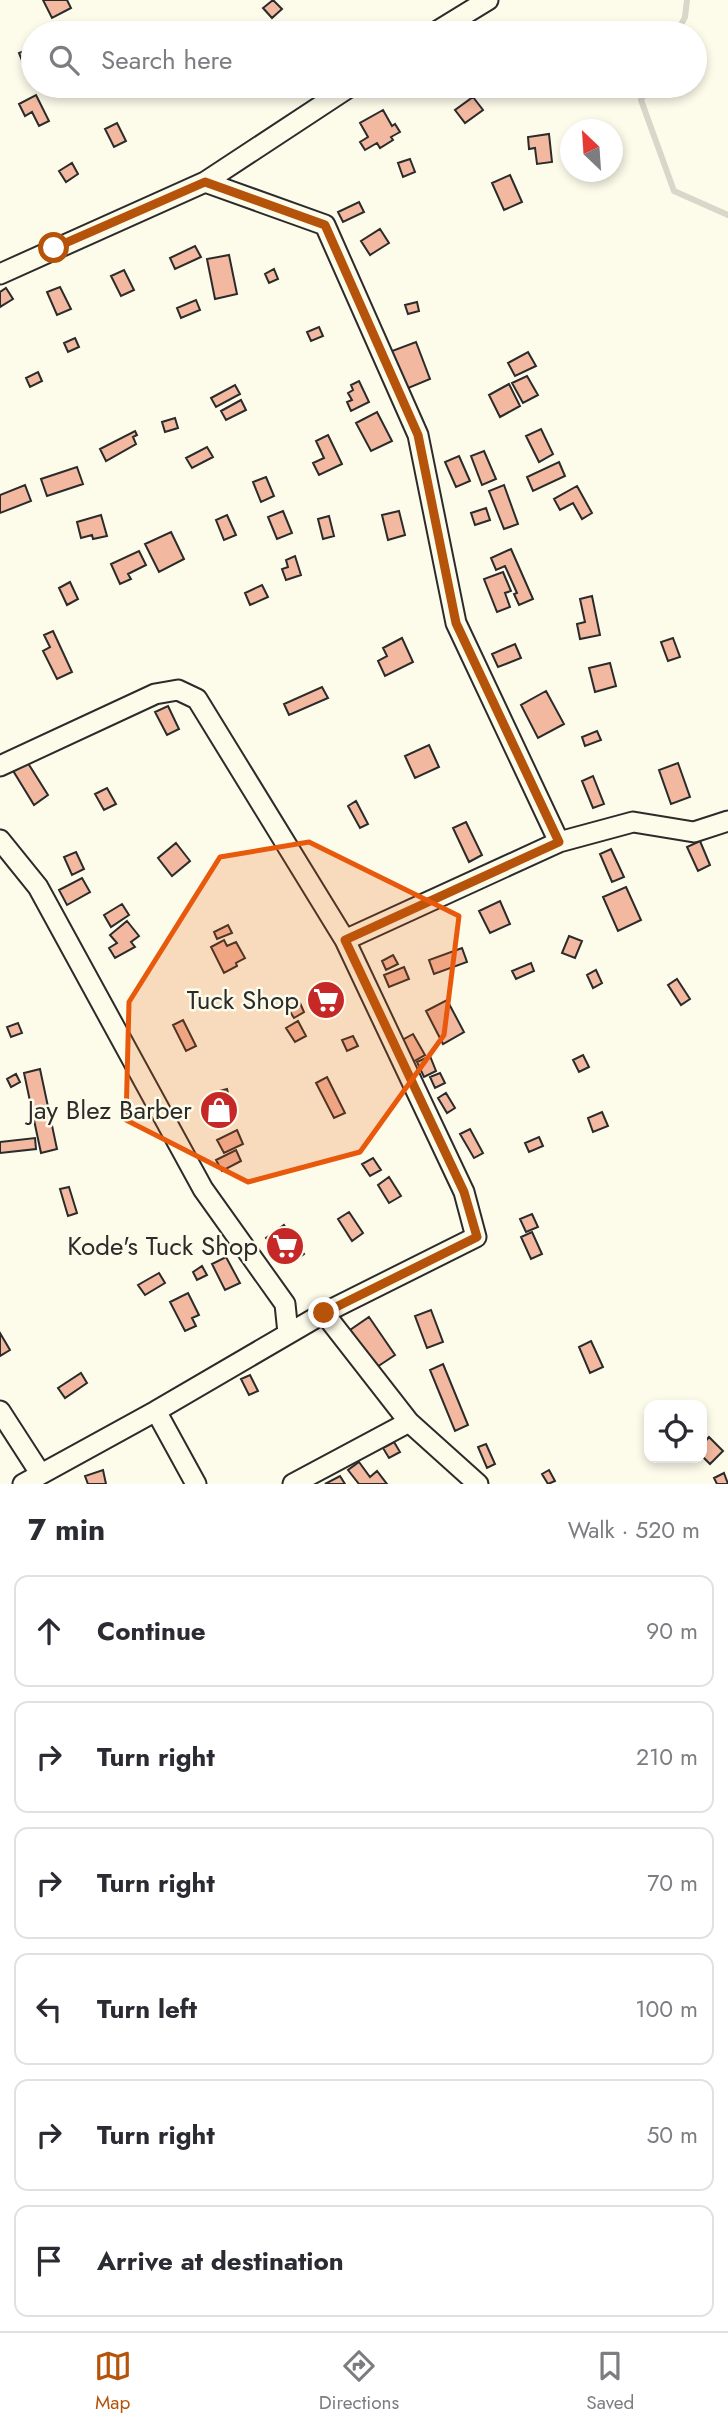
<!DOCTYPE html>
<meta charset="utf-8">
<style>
:root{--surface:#fff;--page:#f7f7f7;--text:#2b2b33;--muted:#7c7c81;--line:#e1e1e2;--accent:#b45309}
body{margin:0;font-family:Jost,sans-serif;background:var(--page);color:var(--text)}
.controls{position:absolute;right:21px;bottom:21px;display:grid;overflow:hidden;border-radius:14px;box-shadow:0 4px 10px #0003}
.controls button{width:63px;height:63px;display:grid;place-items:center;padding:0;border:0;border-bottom:2px solid var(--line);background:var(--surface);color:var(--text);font:35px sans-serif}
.compass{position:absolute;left:560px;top:119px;width:63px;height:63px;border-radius:50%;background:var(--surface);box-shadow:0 4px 10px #0003;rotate:335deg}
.stop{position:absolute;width:21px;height:21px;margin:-16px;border:5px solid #b45309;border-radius:50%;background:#fff}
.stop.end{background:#b45309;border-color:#fff;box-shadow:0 2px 7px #0008}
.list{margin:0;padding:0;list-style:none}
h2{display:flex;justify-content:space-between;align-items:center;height:91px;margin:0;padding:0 28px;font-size:30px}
h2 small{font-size:23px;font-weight:400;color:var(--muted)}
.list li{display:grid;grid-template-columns:46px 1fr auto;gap:21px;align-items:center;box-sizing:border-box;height:112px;margin:0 14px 14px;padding:0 14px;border:2px solid var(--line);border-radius:14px}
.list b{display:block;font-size:26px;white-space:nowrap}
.list em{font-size:23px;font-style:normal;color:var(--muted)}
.icon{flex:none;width:38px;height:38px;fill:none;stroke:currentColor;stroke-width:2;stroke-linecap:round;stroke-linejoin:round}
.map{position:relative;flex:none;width:728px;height:1484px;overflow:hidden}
.search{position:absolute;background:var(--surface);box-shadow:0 4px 10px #0003;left:21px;right:21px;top:21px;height:77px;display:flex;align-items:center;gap:18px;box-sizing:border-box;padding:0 24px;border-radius:38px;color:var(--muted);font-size:26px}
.sheet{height:847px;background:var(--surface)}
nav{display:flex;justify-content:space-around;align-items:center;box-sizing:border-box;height:98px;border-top:2px solid var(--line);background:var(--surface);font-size:19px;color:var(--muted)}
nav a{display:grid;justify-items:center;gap:4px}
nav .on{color:var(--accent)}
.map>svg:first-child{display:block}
</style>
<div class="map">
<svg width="728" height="1484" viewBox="0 0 728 1484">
<rect width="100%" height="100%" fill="#fdfbea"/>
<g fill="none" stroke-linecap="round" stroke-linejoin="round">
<path stroke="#d8d7c9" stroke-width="6" d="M677,33L685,17L687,0
M649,86L641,100L674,191L728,215"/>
</g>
<path fill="#f2b8a0" stroke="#2b2b2b" stroke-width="2" d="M43,0H67L71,8L52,18Z
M273,0L282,9L272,18L263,8Z
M32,48L33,71L27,73L19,53Z
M36,95L49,121L39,126L32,112L25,116L19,104Z
M473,97L483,110L465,123L455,110Z
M383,110L392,126L395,124L400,132L391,137L393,140L380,148L377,143L365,150L360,142L368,137L360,123Z
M117,123L126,141L114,147L105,129Z
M549,134L552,162L537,164L535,148L529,149L528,137Z
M410,159L415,172L403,177L398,163Z
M72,163L78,174L66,182L59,171Z
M510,175L522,202L504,210L492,183Z
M359,202L364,212L343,222L338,212Z
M380,229L389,243L370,255L361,241Z
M195,246L201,257L175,269L170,258Z
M229,255L237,294L215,299L207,259Z
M274,269L278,279L269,283L265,274Z
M124,270L134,290L121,296L111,276Z
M60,287L71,309L57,315L47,292Z
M6,288L13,299L0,307V292Z
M196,300L200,310L181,318L177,308Z
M417,302L419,311L408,314L405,305Z
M319,327L323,336L311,341L307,332Z
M75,338L79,347L68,352L64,343Z
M416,342L430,379L406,389L392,351Z
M528,352L536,366L515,376L508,363Z
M38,372L42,381L30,387L26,378Z
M527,376L538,395L523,403L512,383Z
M359,381L369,402L351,411L347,402L352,400L348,393L353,390L351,385Z
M509,384L520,406L500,417L489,395Z
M235,385L240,394L216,407L211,398Z
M241,400L246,410L226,420L221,411Z
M377,412L392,441L371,451L356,423Z
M175,418L178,428L165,432L162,422Z
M541,429L553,454L539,462L526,436Z
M135,431L137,435L133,437L136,444L106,461L100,449Z
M328,435L342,464L319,475L313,463L324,458L316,441Z
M207,447L213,457L192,468L186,458Z
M484,451L496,479L482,485L471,456Z
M459,456L470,481L456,487L445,462Z
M559,462L565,476L533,491L527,477Z
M77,467L83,484L47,496L41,479Z
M266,477L274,496L261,502L253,482Z
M25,485L31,501L0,513V495Z
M504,485L518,524L504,529L489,491Z
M577,486L592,513L582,519L573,503L560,510L554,499Z
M486,508L490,520L475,525L471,513Z
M283,511L292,533L277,539L268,517Z
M399,511L405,535L388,540L382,515Z
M101,515L107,536L93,539L92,535L81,538L77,522Z
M227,515L236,535L224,540L216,520Z
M329,516L334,536L323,539L318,519Z
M171,532L184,559L159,572L145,544Z
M511,549L533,599L519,605L514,594L517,593L505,566L496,570L491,558Z
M139,551L146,565L128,574L131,579L120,584L111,564Z
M295,556L301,575L286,580L282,569L288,567L286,560Z
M503,572L511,591L505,593L510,607L497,612L484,579Z
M70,582L78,599L67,605L59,588Z
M262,585L268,597L250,605L245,593Z
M592,596L600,635L580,639L577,624L585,622L580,599Z
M53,631L72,672L57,679L43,651L50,647L44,635Z
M402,638L413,662L385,676L378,661L387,656L383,648Z
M673,638L680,657L668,661L661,642Z
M515,644L521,658L498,667L492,654Z
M610,663L616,686L595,692L589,668Z
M322,687L328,698L289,715L284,704Z
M546,691L564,724L538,738L521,705Z
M168,706L179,729L167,735L155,712Z
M597,731L601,740L585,746L582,737Z
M429,745L439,767L415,778L405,756Z
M26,760L48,795L34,805L12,769Z
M678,763L690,797L671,804L659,770Z
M593,776L604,804L593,808L582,781Z
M107,788L116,804L104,810L95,794Z
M356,801L368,824L360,828L348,806Z
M466,822L482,855L469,862L453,828Z
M700,841L710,865L698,871L687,847Z
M176,843L190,861L172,876L158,858Z
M611,849L624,877L612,882L600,854Z
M76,852L84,869L72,875L64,857Z
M82,878L90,892L67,905L59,890Z
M626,887L641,920L618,931L603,897Z
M500,901L510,924L490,933L479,911Z
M122,904L129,915L111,927L104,915Z
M127,921L139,936L131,942L135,947L115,958L109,948L117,943L110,935Z
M228,925L232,933L217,939L214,932Z
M569,936L582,941L575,958L562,953Z
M224,940L227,946L236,942L245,958L236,963L237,966L224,973L211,947Z
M462,948L467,962L434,974L429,960Z
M393,955L398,964L386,970L382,961Z
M531,963L534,971L516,979L512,971Z
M404,967L409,979L389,987L384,975Z
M596,970L602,983L593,988L587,975Z
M677,979L690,999L681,1005L668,985Z
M326,987L336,1008L326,1013L316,992Z
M447,1000L464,1032L443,1044L426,1011Z
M300,1003L304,1012L294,1018L289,1010Z
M183,1020L196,1046L186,1051L173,1025Z
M298,1021L306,1036L295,1042L286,1028Z
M18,1023L22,1033L11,1037L7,1027Z
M413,1034L425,1055L409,1064L397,1043Z
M353,1036L358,1046L347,1051L342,1040Z
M583,1055L589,1067L579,1072L573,1060Z
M430,1056L436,1071L424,1077L417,1062Z
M40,1069L57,1149L41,1153L24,1073Z
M440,1073L445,1083L435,1088L430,1077Z
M16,1074L20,1082L11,1087L7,1079Z
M327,1077L345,1113L334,1118L316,1083Z
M227,1089L233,1114L229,1115L231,1122L219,1125L217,1117L208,1120L205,1106L215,1104L212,1093Z
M446,1093L455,1108L447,1113L438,1098Z
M602,1112L608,1126L593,1132L588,1118Z
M470,1129L483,1153L474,1158L460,1134Z
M237,1130L243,1144L224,1153L217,1140Z
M539,1137L543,1146L529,1152L525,1143Z
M35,1138L36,1149L0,1153V1142Z
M236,1150L241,1161L222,1171L216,1160Z
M373,1158L381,1170L370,1176L362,1164Z
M389,1177L401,1196L389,1203L378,1185Z
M69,1187L77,1213L68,1216L60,1189Z
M349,1212L363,1233L352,1241L338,1219Z
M532,1214L538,1227L526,1232L520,1219Z
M284,1225L304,1254L294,1261L290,1255L282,1260L266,1238Z
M532,1232L542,1254L531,1259L521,1237Z
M226,1257L240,1283L225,1290L212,1264Z
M202,1266L207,1275L197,1280L193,1272Z
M159,1273L165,1283L145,1295L138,1285Z
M188,1293L199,1315L192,1318L196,1326L185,1331L170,1302Z
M431,1310L443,1342L427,1348L415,1316Z
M369,1317L395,1355L377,1367L350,1330Z
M0,1333L10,1350L0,1356Z
M591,1341L603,1367L590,1373L579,1347Z
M443,1364L468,1425L455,1431L430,1370Z
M81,1373L87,1383L65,1398L58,1388Z
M250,1375L258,1391L249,1395L241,1379Z
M709,1437L723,1451L710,1464L702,1456V1445Z
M394,1442L400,1452L389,1458L383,1448Z
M486,1444L495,1464L487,1468L478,1447Z
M359,1462L370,1477L377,1471L387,1484H359L348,1470Z
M103,1470L106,1484H88L85,1476Z
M549,1470L555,1481L548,1484L542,1474Z
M724,1473L728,1484H717L714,1478Z
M340,1476L345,1484H325Z"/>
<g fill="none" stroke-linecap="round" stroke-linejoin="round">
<defs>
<path id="minor" d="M434,33L488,0
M205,182L325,225L418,435L456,623L559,842
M0,274L205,182L351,86
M0,766L155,694L178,690L197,699L345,940L464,1192L476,1237L324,1313L156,1411L23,1484
M0,840L38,887L203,1189L285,1304L288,1333
M345,940L559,842L633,822L694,832L728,821
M324,1313L409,1422L478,1484
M0,1411L40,1473
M156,1411L196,1484
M293,1484L409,1422"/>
</defs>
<use href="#minor" stroke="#2b2b2b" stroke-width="23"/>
<use href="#minor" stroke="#fdfbea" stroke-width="19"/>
</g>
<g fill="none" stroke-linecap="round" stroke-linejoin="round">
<path stroke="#b45309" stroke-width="9" d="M54,248L205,182L325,225L418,435L456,623L559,842L345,940L464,1192L477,1237L324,1313"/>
</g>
<path fill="#e8590c" fill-opacity="0.2" stroke="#e8590c" stroke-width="5" stroke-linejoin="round" d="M309,842L459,916L444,1035L360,1152L248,1182L126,1120L129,1002L220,857Z"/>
<defs>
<symbol id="supermarket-disc" viewBox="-11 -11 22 22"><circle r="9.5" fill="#c62828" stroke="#fdfbea"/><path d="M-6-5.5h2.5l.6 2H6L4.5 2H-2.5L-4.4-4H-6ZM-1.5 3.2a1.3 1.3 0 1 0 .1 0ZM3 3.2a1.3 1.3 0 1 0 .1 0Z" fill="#fff"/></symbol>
<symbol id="shop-disc" viewBox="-11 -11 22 22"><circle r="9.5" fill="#c62828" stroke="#fdfbea"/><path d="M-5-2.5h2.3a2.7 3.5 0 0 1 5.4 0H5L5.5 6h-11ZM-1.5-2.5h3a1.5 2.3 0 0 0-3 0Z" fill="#fff"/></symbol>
</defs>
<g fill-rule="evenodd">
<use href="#supermarket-disc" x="304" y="978" width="44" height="44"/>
<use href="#shop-disc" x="197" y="1088" width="44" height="44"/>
<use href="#supermarket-disc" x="263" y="1224" width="44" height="44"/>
</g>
<g text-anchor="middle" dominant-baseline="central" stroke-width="5" stroke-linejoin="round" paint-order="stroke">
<g font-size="26" fill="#2b2b2b" stroke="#fdfbea" text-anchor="end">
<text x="299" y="1000">Tuck Shop</text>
<text x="192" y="1110">Jay Blez Barber</text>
<text x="258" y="1246">Kode's Tuck Shop</text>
</g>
</g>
</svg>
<div class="controls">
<button><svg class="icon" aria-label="locate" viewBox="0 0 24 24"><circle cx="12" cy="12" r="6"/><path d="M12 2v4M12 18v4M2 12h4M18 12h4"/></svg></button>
</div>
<svg class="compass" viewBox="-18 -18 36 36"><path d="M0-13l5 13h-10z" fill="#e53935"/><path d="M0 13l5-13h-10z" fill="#7c7c81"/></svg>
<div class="stop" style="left:54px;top:248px"></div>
<div class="stop end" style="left:324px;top:1313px"></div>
<div class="search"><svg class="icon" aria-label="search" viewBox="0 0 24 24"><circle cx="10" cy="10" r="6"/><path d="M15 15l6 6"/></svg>Search here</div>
</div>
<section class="sheet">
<h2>7 min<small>Walk · 520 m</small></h2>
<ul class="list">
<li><svg class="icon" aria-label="ahead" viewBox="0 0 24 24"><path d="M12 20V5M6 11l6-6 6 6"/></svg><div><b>Continue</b></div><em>90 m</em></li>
<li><svg class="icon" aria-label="right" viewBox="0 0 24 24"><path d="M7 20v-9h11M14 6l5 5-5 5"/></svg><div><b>Turn right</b></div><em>210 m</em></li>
<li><svg class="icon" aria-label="right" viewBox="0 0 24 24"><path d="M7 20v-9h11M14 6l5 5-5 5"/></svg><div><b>Turn right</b></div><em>70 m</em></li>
<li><svg class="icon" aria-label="left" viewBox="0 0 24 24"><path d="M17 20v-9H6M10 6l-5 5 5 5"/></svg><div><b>Turn left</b></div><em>100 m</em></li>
<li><svg class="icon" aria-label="right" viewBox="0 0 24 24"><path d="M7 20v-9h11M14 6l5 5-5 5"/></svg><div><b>Turn right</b></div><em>50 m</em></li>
<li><svg class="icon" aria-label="arrive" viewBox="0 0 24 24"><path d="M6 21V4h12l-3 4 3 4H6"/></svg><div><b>Arrive at destination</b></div></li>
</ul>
</section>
<nav>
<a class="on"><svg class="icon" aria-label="map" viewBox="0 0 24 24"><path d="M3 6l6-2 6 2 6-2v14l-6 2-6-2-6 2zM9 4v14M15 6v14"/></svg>Map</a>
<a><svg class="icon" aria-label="directions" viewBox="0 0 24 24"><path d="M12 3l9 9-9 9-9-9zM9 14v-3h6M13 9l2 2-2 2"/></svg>Directions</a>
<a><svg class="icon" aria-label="saved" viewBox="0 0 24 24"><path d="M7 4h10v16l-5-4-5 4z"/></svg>Saved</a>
</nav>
